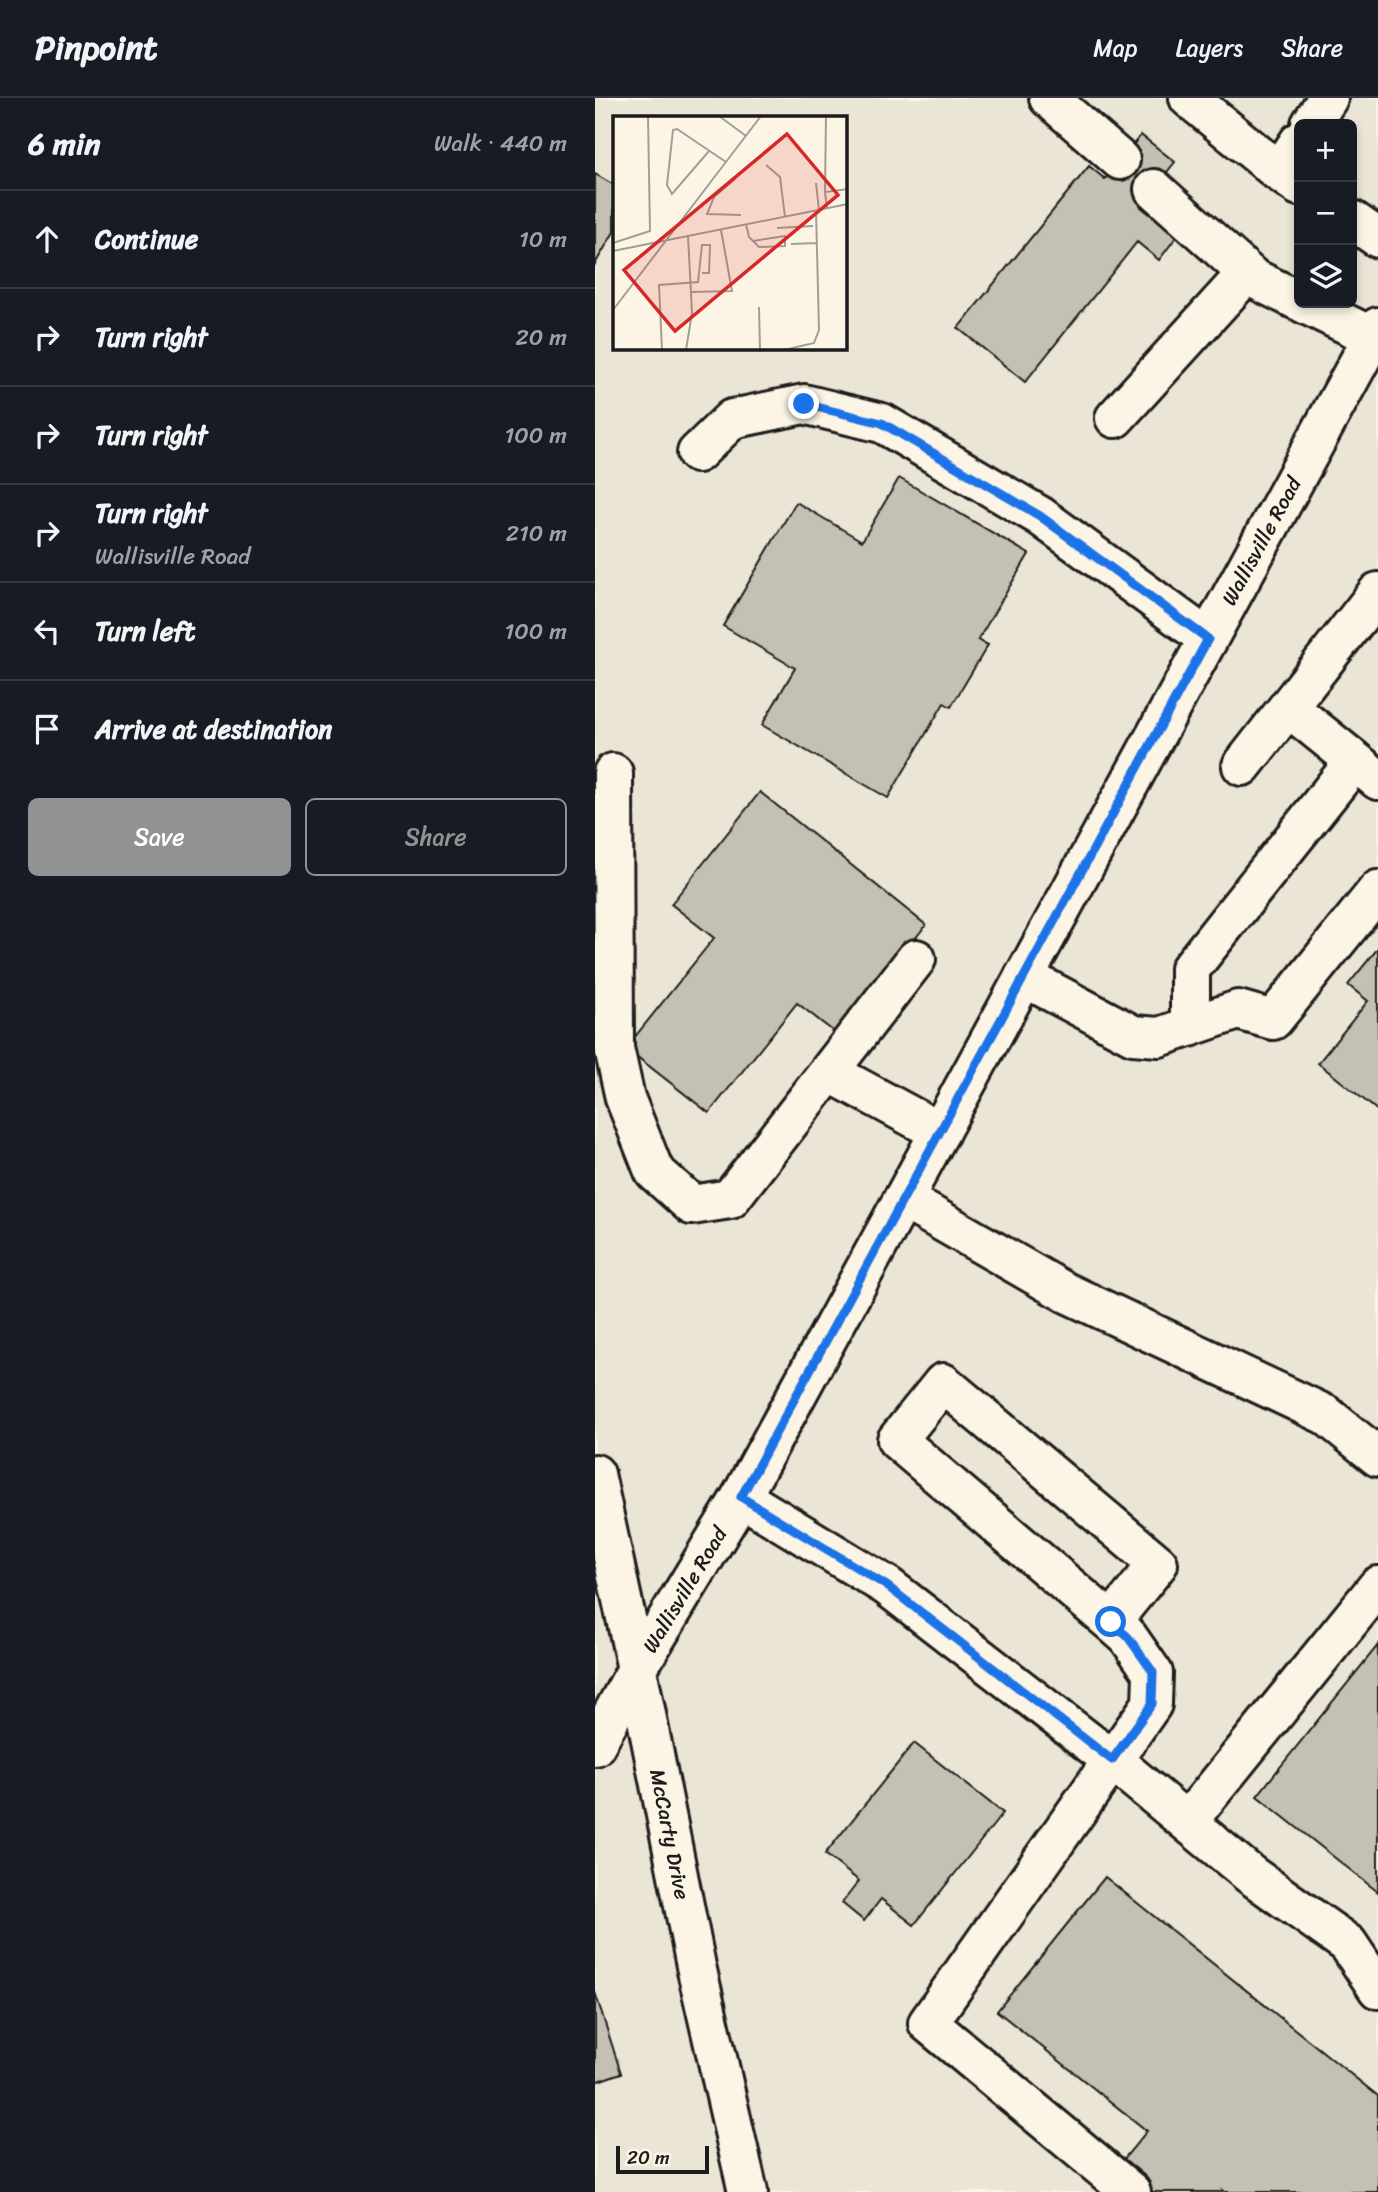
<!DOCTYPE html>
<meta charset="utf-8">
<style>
:root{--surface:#171b24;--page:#242831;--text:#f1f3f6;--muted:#9ea1a6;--line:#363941;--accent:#919294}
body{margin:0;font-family:Sriracha,sans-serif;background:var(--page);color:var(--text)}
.controls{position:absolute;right:21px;top:21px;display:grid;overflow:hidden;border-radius:10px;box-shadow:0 4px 10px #0003}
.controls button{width:63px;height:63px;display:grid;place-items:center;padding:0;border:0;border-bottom:2px solid var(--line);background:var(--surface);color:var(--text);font:35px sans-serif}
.scale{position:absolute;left:21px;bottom:18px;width:93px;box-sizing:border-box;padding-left:7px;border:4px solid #1c1c1c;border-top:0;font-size:19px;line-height:24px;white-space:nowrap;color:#1c1c1c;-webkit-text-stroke:5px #fcf5e5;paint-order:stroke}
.stop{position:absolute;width:21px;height:21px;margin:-16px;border:5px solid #1a73e8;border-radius:50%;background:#fff}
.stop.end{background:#1a73e8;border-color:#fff;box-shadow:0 2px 7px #0008}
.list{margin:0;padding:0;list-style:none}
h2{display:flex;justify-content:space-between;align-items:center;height:91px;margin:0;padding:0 28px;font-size:30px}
h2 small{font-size:23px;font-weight:400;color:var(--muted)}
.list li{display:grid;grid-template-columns:46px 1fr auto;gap:21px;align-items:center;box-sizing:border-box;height:98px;padding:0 28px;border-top:2px solid var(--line)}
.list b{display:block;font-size:26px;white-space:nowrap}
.list p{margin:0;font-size:23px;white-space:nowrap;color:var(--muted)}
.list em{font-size:23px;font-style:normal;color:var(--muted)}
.actions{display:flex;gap:14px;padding:21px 28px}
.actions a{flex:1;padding:16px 0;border:2px solid var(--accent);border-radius:10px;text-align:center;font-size:24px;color:var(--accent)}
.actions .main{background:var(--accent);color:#fff}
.icon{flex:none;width:38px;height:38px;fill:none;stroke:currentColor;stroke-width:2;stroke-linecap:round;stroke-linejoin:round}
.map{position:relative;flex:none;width:783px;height:2094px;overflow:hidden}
header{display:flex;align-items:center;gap:42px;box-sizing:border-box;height:98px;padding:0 35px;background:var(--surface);border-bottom:2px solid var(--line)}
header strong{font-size:33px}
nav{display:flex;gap:38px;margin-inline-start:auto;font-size:24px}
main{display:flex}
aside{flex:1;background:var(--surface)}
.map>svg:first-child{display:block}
</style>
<header>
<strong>Pinpoint</strong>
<nav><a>Map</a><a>Layers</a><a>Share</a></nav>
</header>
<main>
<aside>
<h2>6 min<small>Walk · 440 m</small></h2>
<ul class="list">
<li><svg class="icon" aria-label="ahead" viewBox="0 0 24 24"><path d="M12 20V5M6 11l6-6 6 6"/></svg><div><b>Continue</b></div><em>10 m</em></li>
<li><svg class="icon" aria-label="right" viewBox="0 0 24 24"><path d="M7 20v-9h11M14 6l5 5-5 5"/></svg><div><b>Turn right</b></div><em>20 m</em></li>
<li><svg class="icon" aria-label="right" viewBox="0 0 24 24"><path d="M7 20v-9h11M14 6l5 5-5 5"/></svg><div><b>Turn right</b></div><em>100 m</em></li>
<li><svg class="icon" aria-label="right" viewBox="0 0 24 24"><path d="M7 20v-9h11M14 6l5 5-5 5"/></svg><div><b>Turn right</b><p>Wallisville Road</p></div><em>210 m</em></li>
<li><svg class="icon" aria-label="left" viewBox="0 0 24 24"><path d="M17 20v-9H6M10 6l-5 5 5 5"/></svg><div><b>Turn left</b></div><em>100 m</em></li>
<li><svg class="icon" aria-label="arrive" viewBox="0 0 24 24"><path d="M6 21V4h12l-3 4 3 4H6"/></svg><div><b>Arrive at destination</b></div></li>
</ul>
<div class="actions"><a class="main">Save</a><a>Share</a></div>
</aside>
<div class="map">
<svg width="783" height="2094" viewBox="0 0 783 2094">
<rect width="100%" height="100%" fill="#fcf5e5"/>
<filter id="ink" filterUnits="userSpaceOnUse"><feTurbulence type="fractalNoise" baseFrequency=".0143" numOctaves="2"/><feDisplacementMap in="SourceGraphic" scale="14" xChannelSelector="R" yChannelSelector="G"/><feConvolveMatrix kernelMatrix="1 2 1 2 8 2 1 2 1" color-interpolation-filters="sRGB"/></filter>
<g filter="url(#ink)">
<path fill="#ebe5d6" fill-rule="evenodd" d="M0,0H783V2094H0ZM19,19H250V250H19ZM704,26H757V205H704Z"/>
<path fill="#c4c0b3" stroke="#1c1c1c" stroke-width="2" d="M546,37L580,64L545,108L582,138L564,162L542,144L430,284L363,230L494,68L510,81Z
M0,76L19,87V134L0,166Z
M304,380L434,456L383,542L393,547L356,609L349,605L293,700L167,627L200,570L128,528L201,404L267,443Z
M165,694L331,827L243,937L202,905L114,1015L31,950L119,840L76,806Z
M783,850V1013L723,965L773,903L753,887Z
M783,1547V1794L662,1698Z
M319,1645L408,1715L319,1827L286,1801L269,1823L247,1805L264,1783L230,1756Z
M510,1779L783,1998V2094H630L627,2092L626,2094H556L523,2068L552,2033L402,1913Z
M0,1894L26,1975L0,1984Z"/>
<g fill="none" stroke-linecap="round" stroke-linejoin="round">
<defs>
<path id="minor" d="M454,0L525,62
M594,0L684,74
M716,26L733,0
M704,44L684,74L704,88
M559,91L658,180L704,203
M757,122L783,140
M708,205L778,239
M520,320L652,175
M102,355L137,321L209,306L287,325L445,418L613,541
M693,609L760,663
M647,668L783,494
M18,675L19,950L30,1000L59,1073L97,1107L135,1101L321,861
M429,879L538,937L564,939L643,912L678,922L783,792
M595,929V871L760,663L783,682
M234,974L345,1034
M308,1101L470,1194L731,1317L783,1359
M146,1399L292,1488L517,1662L656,1777L753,1846L783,1891
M516,1524L563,1466L348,1285L302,1342L516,1524L533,1539L558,1575L557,1606L333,1925L536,2094
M592,1724L783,1488"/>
<g id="major">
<path id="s1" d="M0,1376L42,1571L101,1868L153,2094"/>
<path id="s2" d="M0,1648L42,1571L146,1399L783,229"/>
</g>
</defs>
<use href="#minor" stroke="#1c1c1c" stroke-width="44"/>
<use href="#major" stroke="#1c1c1c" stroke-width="44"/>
<use href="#minor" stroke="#fcf5e5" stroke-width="38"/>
<use href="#major" stroke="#fcf5e5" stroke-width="38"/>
</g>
</g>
<g fill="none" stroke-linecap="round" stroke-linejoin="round" filter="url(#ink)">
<path stroke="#1a73e8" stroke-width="9" d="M209,306L287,325L445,418L613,541L146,1399L292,1488L517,1662L557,1606L558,1574L533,1539L516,1524"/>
</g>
<g text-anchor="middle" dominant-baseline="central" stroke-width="7" stroke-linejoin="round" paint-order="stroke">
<g font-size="21" fill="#1c1c1c" stroke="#fcf5e5">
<text stroke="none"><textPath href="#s2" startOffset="1377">Wallisville Road</textPath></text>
<text stroke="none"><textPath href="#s2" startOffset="180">Wallisville Road</textPath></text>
<text stroke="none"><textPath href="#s1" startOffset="368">McCarty Drive</textPath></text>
</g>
</g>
<g transform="translate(18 18)">
<rect width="234" height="234" fill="#fcf5e5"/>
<path fill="none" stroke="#a29e95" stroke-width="2" d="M106,0L133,20M96,35L59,78L54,69L60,14L64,13L113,46M153,49L167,61L172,101M122,63L101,81L94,98L128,99M203,67L206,94M212,76L213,0M214,92L212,76L235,73M133,108L136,121L146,131L172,130V120L140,125M164,112L200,110M0,127L37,115L35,0M178,128L204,127M0,135L235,88M78,176L119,175L108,114M146,191L147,234M0,194L148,0M49,234L46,169L85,166L89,129H97L96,157H89M73,234L79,197L75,120M171,234L201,227L206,214L203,94"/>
<path fill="#d62828" fill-opacity="0.15" stroke="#d62828" stroke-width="3.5" d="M174,18L225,79L62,215L11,154Z"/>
<rect width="234" height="234" fill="none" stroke="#1c1c1c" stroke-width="3.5"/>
</g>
</svg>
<div class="controls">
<button>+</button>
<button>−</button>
<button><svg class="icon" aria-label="layers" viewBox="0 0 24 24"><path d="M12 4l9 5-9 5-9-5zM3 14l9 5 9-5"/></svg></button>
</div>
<div class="scale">20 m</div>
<div class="stop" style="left:516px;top:1524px"></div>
<div class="stop end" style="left:209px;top:306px"></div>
</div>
</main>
